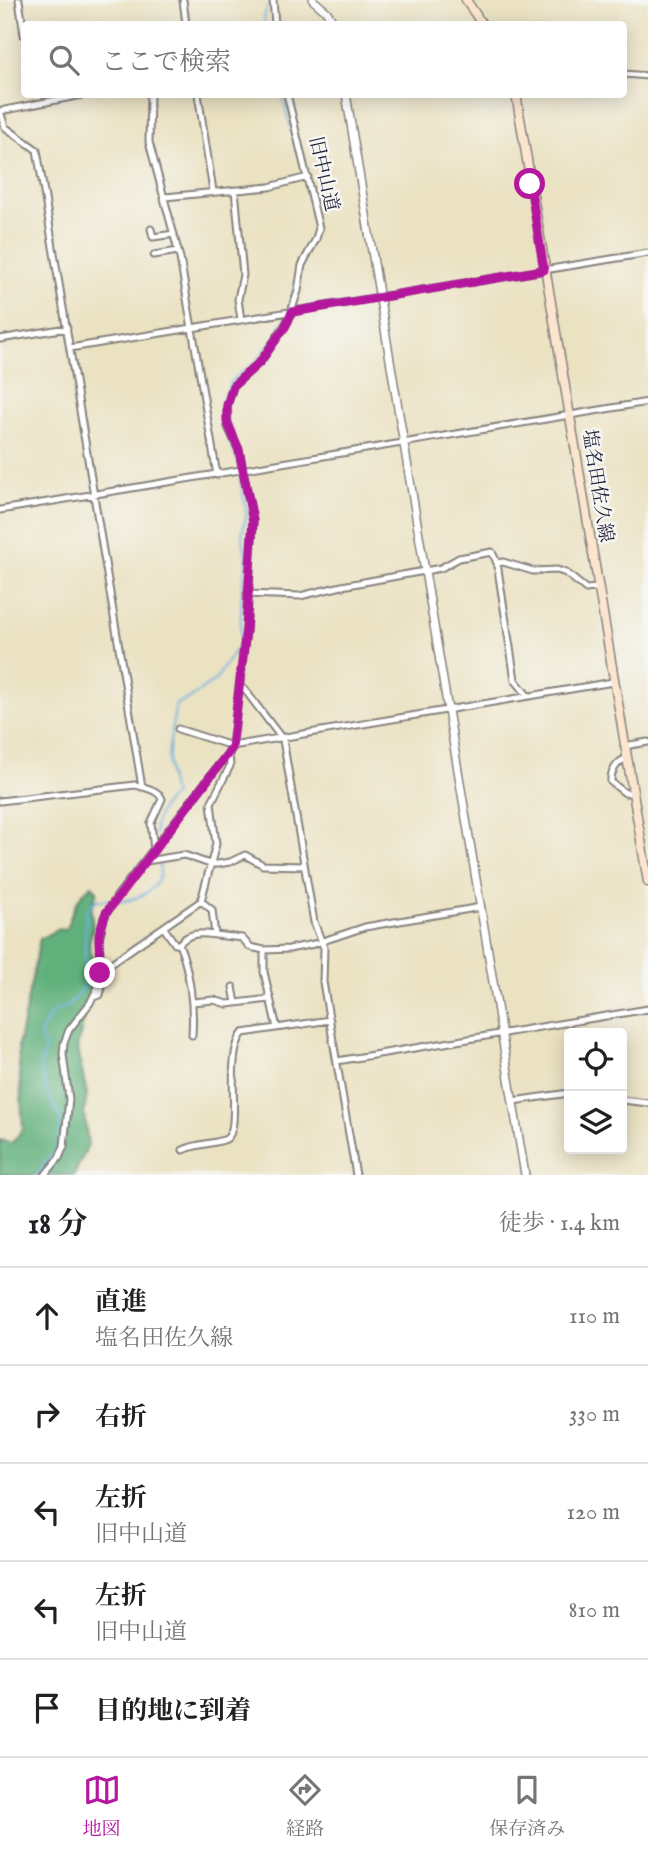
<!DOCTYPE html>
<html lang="ja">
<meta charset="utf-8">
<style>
:root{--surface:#fff;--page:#f6f6f6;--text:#202124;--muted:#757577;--line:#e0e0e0;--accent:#b5179e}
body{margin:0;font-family:"IM FELL English","Noto Serif JP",serif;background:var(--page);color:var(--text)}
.controls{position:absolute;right:21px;bottom:21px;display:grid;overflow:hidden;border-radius:7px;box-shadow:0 4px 18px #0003}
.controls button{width:63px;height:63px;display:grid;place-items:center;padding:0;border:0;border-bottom:2px solid var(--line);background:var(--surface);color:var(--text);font:35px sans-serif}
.stop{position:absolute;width:21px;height:21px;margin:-16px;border:5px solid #b5179e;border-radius:50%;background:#fff}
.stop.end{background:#b5179e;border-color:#fff;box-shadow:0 2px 7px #0008}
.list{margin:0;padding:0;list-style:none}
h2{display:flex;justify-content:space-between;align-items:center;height:91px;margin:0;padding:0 28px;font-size:30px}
h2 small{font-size:23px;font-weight:400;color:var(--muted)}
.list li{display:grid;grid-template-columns:46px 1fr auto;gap:21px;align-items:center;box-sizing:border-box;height:98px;padding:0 28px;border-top:2px solid var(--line)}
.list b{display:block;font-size:26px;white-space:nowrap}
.list p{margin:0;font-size:23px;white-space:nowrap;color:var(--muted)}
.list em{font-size:23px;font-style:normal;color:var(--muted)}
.icon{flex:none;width:38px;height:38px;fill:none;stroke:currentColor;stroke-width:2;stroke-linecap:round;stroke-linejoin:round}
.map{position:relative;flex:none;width:648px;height:1175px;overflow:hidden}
.search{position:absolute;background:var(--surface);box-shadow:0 4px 18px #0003;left:21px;right:21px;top:21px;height:77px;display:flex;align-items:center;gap:18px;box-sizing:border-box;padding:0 24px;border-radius:7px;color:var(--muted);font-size:26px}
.sheet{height:581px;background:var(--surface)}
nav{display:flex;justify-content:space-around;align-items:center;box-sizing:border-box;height:98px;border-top:2px solid var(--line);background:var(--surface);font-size:19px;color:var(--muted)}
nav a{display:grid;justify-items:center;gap:4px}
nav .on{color:var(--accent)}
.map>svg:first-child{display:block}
</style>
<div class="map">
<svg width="648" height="1175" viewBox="0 0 648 1175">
<rect width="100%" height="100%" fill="#f6f6f2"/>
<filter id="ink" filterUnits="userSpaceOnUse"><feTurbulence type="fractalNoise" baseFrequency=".0143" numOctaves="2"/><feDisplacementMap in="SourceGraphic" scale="14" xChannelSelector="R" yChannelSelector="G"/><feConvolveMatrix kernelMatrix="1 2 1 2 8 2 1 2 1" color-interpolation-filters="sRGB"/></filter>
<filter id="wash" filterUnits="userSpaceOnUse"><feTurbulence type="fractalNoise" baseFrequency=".00686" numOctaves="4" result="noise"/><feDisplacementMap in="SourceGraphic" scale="28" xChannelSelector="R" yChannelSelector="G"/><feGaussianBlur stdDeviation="1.57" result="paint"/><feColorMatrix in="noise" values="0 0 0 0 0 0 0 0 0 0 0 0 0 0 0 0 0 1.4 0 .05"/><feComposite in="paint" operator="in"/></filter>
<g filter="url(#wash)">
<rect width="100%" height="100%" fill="#ebe2c2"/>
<path fill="#60b07c" stroke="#41695c" stroke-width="2" d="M92,885L97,891L91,910L93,929L89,943L96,975L87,1002L77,1049L87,1094L84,1113L88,1145L74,1175H0V1140L12,1143L23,1129L18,1047L40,939L56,930L66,929C72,912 77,896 92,885Z"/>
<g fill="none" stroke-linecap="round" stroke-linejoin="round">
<path stroke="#6cafe1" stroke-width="2" d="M265,24L264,16L268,6
M282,94L295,145
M288,310C297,288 295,265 308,245
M278,331L286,316
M238,463L223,424L222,402L229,386L235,377L255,363L273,338
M155,834C154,818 162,804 174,795C163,767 171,734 176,704L191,698L216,679L240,643L242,586L247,560L242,534L247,513L240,480
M118,901C138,902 168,885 158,862
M37,1175L57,1147L61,1117L49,1097L40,1068L45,1049L41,1038V1032L49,1017L55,1011L67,1007L84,988L86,912L96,900H110"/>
</g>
</g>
<g filter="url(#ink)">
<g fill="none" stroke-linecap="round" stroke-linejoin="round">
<defs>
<path id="minor" d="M19,0L24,35
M183,0L186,24
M273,0L275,24
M624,74L648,76
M150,94L149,142L180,258L217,475
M198,94L213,191
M0,111L5,127L37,150L142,787
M0,111L87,94
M235,190L243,275L238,299L241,320
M165,197L269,187L308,177
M151,229L153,237L174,234
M154,255L178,251
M0,339L67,328
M70,348L648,253
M0,510L648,402
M497,563L515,680L528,696
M247,594L300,596L342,586L441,568L459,558L492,552L497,563L503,562L533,571L557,570L566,573L586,589L597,588
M240,687L245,690L283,740L314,922L324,948L323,982L356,1175
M178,729L232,746L613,682
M624,746L648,742
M626,759C617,761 610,773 611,782L625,793H632
M0,801L135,785C144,787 159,790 162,799L151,823L154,850
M146,861L184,855L210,864H218L230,862L245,855L263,865L304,866
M201,901L212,910L215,935L242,938L250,947L264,950L289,949L314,944L365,927L481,907
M164,928L175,944H179C190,971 194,1006 192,1035
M179,944C189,932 200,933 215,935
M264,950V972L277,1028
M233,987L236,1003L270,999
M93,997L100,995L106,971L110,964L201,901L216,844L211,803L230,766L229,753
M192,1002L214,1000L227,1004L236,1003
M337,1061L648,1009
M622,1100L648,1103
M513,1101L569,1093
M183,1150C197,1143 216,1144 226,1139C243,1129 223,1057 243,1033L330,1020
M45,1175L59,1158L64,1146L69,1099L63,1054L64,1043L69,1030L90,1003L98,987L101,968L99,939L104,917L117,896L232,748L246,630L253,521L239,450L228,427L227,406L233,386L260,362L288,321L298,291L302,265L316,239L319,228L287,94"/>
<path id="tertiary" d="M313,0L327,12L334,24
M346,94L525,1175"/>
<path id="secondary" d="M466,0L482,24
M516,94L648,882"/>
</defs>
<use href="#minor" stroke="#86827e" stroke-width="9"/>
<use href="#tertiary" stroke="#86827e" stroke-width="10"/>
<use href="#secondary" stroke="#86827e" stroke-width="11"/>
<use href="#minor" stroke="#fff" stroke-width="5"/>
<use href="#tertiary" stroke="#fff" stroke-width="7"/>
<use href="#secondary" stroke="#fbe5cf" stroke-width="8"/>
</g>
</g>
<g fill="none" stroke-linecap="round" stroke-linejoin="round" filter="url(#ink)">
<path stroke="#b5179e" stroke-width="9" d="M100,973L99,934L106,913L232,748L246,630L253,521L239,450L227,421V406L233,386L260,362L285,327L292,312L544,270L530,184"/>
</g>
<g text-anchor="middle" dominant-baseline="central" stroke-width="5" stroke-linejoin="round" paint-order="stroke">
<g font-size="19" fill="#22223b" stroke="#f6f6f2">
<text transform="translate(323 174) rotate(77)">旧中山道</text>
<text transform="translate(597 486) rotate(81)">塩名田佐久線</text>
</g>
</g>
</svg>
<div class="controls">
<button><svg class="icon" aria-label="locate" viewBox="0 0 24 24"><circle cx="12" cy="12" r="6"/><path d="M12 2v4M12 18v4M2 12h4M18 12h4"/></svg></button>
<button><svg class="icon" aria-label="layers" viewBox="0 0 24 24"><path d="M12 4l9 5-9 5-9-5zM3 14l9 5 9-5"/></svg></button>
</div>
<div class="stop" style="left:530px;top:184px"></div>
<div class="stop end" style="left:100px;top:973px"></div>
<div class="search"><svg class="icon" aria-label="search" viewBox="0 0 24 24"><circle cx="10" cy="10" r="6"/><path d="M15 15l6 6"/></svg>ここで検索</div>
</div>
<section class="sheet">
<h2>18 分<small>徒歩 · 1.4 km</small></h2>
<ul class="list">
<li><svg class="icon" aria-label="ahead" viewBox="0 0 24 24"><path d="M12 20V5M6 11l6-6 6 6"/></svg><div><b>直進</b><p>塩名田佐久線</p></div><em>110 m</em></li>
<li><svg class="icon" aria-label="right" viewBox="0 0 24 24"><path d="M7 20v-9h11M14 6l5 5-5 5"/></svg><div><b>右折</b></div><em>330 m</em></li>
<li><svg class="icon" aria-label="left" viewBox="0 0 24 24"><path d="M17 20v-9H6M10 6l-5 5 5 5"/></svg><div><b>左折</b><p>旧中山道</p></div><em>120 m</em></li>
<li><svg class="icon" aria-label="left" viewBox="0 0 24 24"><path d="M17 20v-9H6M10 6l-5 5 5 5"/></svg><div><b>左折</b><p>旧中山道</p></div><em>810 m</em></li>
<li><svg class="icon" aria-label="arrive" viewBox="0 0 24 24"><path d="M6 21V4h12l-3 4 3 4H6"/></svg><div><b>目的地に到着</b></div></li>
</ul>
</section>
<nav>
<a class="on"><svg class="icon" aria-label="map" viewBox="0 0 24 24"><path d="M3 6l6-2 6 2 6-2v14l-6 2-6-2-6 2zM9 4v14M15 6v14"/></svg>地図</a>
<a><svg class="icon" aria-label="directions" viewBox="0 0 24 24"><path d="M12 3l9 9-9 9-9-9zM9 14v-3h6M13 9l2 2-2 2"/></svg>経路</a>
<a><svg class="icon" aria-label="saved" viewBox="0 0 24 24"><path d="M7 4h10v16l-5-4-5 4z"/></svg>保存済み</a>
</nav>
